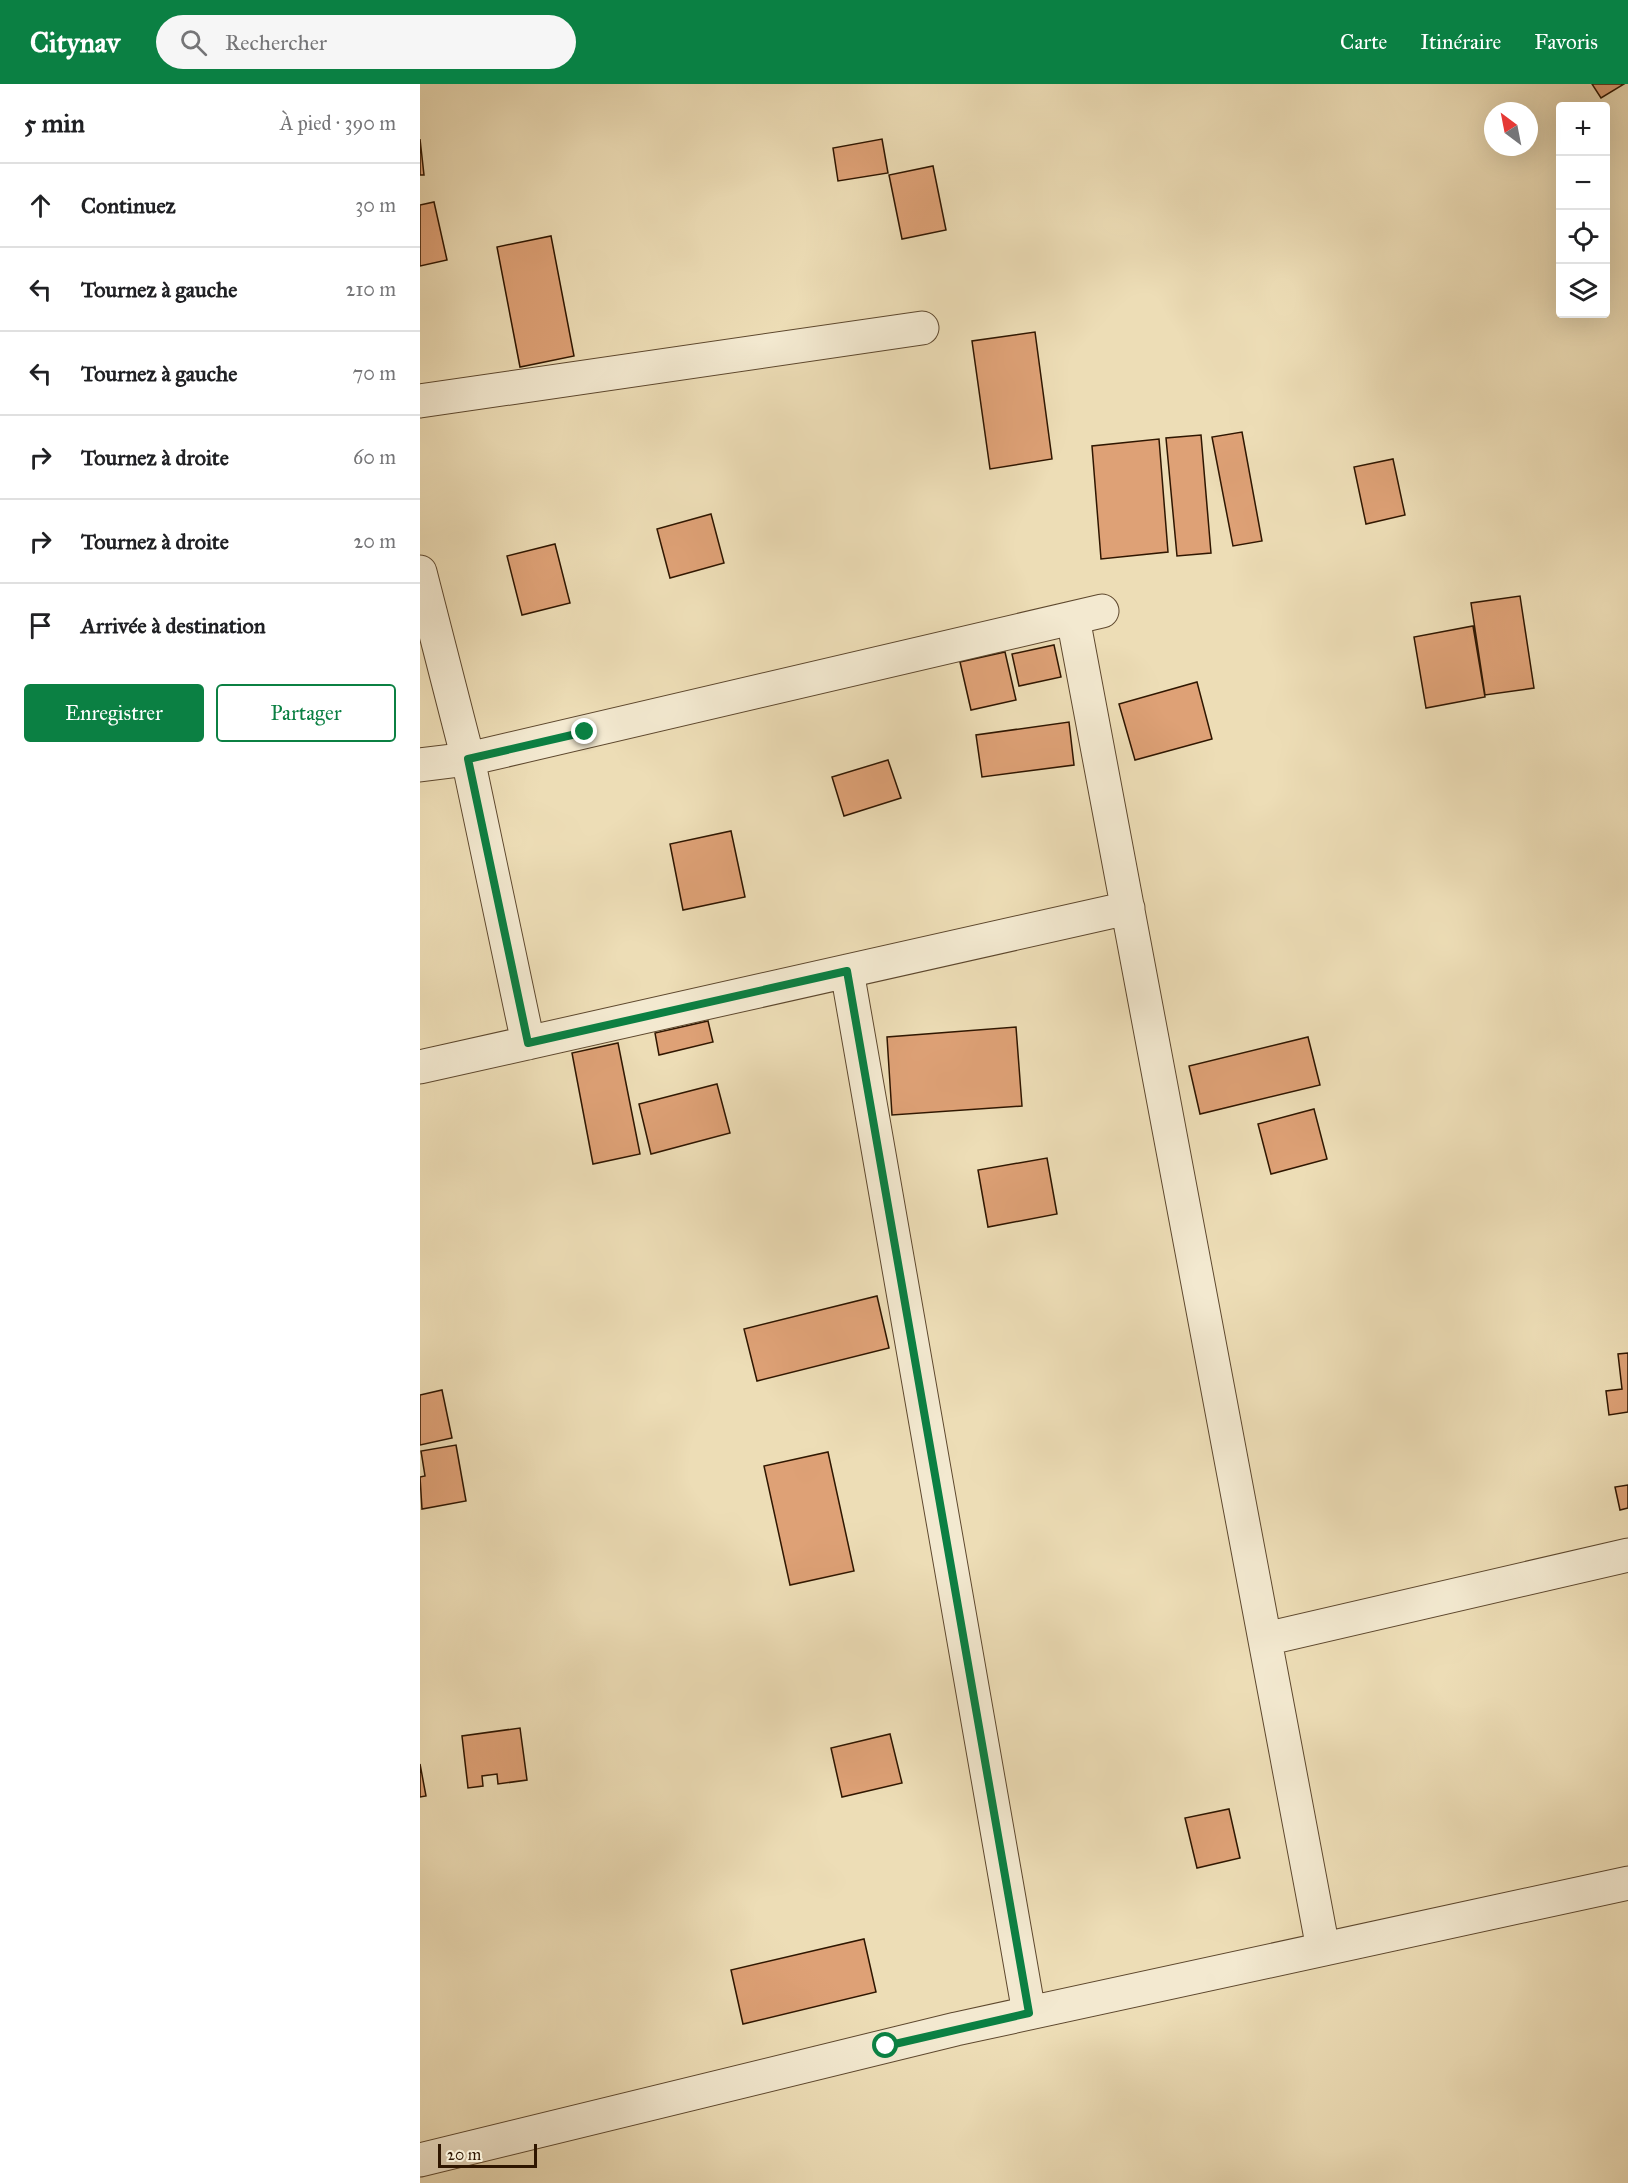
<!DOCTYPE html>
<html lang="fr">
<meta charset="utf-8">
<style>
:root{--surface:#fff;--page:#f6f6f6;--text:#202124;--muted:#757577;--line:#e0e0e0;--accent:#0b8043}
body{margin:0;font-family:"IM FELL Great Primer",serif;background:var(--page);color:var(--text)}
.controls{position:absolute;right:18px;top:18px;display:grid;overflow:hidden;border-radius:6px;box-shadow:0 6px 24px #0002}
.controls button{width:54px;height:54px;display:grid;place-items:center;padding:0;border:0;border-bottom:2px solid var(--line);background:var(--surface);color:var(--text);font:30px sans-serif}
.compass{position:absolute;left:1064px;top:18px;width:54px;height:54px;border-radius:50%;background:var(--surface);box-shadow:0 6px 24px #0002;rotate:328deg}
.scale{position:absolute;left:18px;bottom:15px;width:99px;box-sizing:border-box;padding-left:6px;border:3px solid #2f1600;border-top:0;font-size:16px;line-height:21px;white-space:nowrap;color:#2f1600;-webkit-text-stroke:4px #f3e9d0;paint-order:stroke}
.stop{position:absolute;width:18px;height:18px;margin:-14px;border:4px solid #0b8043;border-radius:50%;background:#fff}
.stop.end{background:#0b8043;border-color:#fff;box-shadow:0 2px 6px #0008}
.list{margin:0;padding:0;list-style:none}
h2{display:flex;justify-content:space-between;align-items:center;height:78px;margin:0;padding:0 24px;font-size:26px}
h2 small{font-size:20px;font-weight:400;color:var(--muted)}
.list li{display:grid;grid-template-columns:39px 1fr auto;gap:18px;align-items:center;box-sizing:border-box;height:84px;padding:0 24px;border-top:2px solid var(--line)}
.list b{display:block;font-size:22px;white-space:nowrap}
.list em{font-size:20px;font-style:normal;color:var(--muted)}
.actions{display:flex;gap:12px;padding:18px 24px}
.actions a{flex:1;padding:14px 0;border:2px solid var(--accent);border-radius:6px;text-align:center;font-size:21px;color:var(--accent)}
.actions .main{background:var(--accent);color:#fff}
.icon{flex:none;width:33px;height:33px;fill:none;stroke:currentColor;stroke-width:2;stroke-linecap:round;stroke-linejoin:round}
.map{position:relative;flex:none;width:1208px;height:2099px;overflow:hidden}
header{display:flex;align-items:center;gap:36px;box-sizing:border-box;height:84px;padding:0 30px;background:var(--accent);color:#fff}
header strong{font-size:28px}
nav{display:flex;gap:33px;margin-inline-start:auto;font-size:21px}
.search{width:420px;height:54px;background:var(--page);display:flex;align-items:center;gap:15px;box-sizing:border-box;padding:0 21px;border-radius:33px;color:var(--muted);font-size:22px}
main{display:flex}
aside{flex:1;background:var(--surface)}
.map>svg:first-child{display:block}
</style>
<header>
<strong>Citynav</strong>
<div class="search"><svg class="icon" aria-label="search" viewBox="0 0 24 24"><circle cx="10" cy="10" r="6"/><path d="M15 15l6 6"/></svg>Rechercher</div>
<nav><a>Carte</a><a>Itinéraire</a><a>Favoris</a></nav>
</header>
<main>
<aside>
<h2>5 min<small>À pied · 390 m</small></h2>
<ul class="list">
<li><svg class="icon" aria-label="ahead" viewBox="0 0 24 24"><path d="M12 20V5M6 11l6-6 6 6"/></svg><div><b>Continuez</b></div><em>30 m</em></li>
<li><svg class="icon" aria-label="left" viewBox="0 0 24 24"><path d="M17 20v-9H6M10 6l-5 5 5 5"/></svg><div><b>Tournez à gauche</b></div><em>210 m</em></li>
<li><svg class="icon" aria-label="left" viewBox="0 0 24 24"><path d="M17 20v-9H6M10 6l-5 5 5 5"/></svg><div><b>Tournez à gauche</b></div><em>70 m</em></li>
<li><svg class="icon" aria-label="right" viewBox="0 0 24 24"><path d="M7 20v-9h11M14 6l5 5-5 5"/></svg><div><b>Tournez à droite</b></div><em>60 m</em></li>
<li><svg class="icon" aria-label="right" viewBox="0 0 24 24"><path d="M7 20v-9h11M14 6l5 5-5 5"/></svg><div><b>Tournez à droite</b></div><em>20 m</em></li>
<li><svg class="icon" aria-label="arrive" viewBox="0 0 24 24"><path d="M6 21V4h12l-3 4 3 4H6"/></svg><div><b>Arrivée à destination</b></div></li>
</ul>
<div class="actions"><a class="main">Enregistrer</a><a>Partager</a></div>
</aside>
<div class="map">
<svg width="1208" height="2099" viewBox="0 0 1208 2099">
<rect width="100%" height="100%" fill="#edddb6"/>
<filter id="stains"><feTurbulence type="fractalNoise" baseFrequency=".00333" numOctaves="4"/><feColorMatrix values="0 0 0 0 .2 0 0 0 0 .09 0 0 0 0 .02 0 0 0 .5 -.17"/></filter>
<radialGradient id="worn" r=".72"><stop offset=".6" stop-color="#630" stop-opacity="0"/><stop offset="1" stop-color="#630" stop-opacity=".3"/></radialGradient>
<path fill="#dea176" stroke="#2f1600" stroke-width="1.5" d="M1172,0H1204L1181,14Z
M0,55L4,91H0Z
M462,55L468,89L418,97L413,64Z
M513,82L526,146L482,155L469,91Z
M14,118L27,176L0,182V121Z
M131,152L154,272L100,283L77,163Z
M615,248L632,375L570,385L552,257Z
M822,348L842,457L813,462L792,353Z
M781,351L791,469L757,472L746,354Z
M739,355L748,468L681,475L672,362Z
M973,375L985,431L946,440L934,383Z
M291,430L304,479L250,494L237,445Z
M135,460L150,519L102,531L87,472Z
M1100,512L1114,604L1065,611L1051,519Z
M1053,542L1065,613L1006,624L994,553Z
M634,561L641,593L599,602L592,570Z
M585,568L596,616L551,626L540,578Z
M777,598L792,655L715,676L699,620Z
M649,638L654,681L562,693L556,651Z
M468,676L481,714L424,732L412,693Z
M311,747L325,813L263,826L250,760Z
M288,937L293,958L239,971L235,949Z
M596,943L602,1022L472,1031L467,953Z
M888,953L900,1001L780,1030L769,982Z
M198,959L220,1070L173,1080L152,969Z
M297,1000L310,1049L231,1070L219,1020Z
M894,1025L907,1075L851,1090L838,1040Z
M627,1074L637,1130L568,1143L558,1086Z
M457,1212L469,1264L337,1297L324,1245Z
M1208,1269V1328L1189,1331L1186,1307L1202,1305L1198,1270Z
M22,1306L32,1354L0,1361V1311Z
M36,1361L46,1417L2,1425L0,1393L5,1392L1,1367Z
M408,1368L434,1487L370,1501L344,1382Z
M1208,1401V1424L1200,1426L1195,1403Z
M100,1644L107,1696L78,1700L77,1690L62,1692L63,1702L48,1704L42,1652Z
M470,1650L482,1699L422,1713L411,1664Z
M0,1680L6,1712L0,1713Z
M809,1725L820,1774L777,1784L765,1734Z
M444,1855L456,1908L323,1940L311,1886Z"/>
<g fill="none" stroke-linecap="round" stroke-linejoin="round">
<defs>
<path id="minor" d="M0,317L502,244
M0,488L48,675L108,959
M653,534L903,1865
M0,681L48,675L682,527
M427,887L609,1929
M0,983L708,824
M845,1555L1208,1471
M0,2076L536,1945L1208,1799"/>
</defs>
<use href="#minor" stroke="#5e482e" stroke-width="35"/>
<use href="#minor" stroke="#f3e9d0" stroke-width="33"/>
</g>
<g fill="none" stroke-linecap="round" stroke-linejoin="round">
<path stroke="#0b8043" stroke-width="8" d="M165,648L48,675L108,959L427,887L609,1929L466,1962"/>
</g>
<rect width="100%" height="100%" filter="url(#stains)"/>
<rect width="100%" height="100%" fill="url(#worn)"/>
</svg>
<div class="controls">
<button>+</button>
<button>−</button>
<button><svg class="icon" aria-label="locate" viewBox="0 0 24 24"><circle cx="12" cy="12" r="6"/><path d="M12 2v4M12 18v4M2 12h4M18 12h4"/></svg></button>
<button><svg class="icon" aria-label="layers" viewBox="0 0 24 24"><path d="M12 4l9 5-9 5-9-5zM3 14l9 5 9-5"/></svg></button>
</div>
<svg class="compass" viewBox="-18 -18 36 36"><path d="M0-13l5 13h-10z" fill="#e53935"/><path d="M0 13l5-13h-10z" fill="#757577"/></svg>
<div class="scale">20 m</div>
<div class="stop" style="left:466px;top:1962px"></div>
<div class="stop end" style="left:165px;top:648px"></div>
</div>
</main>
